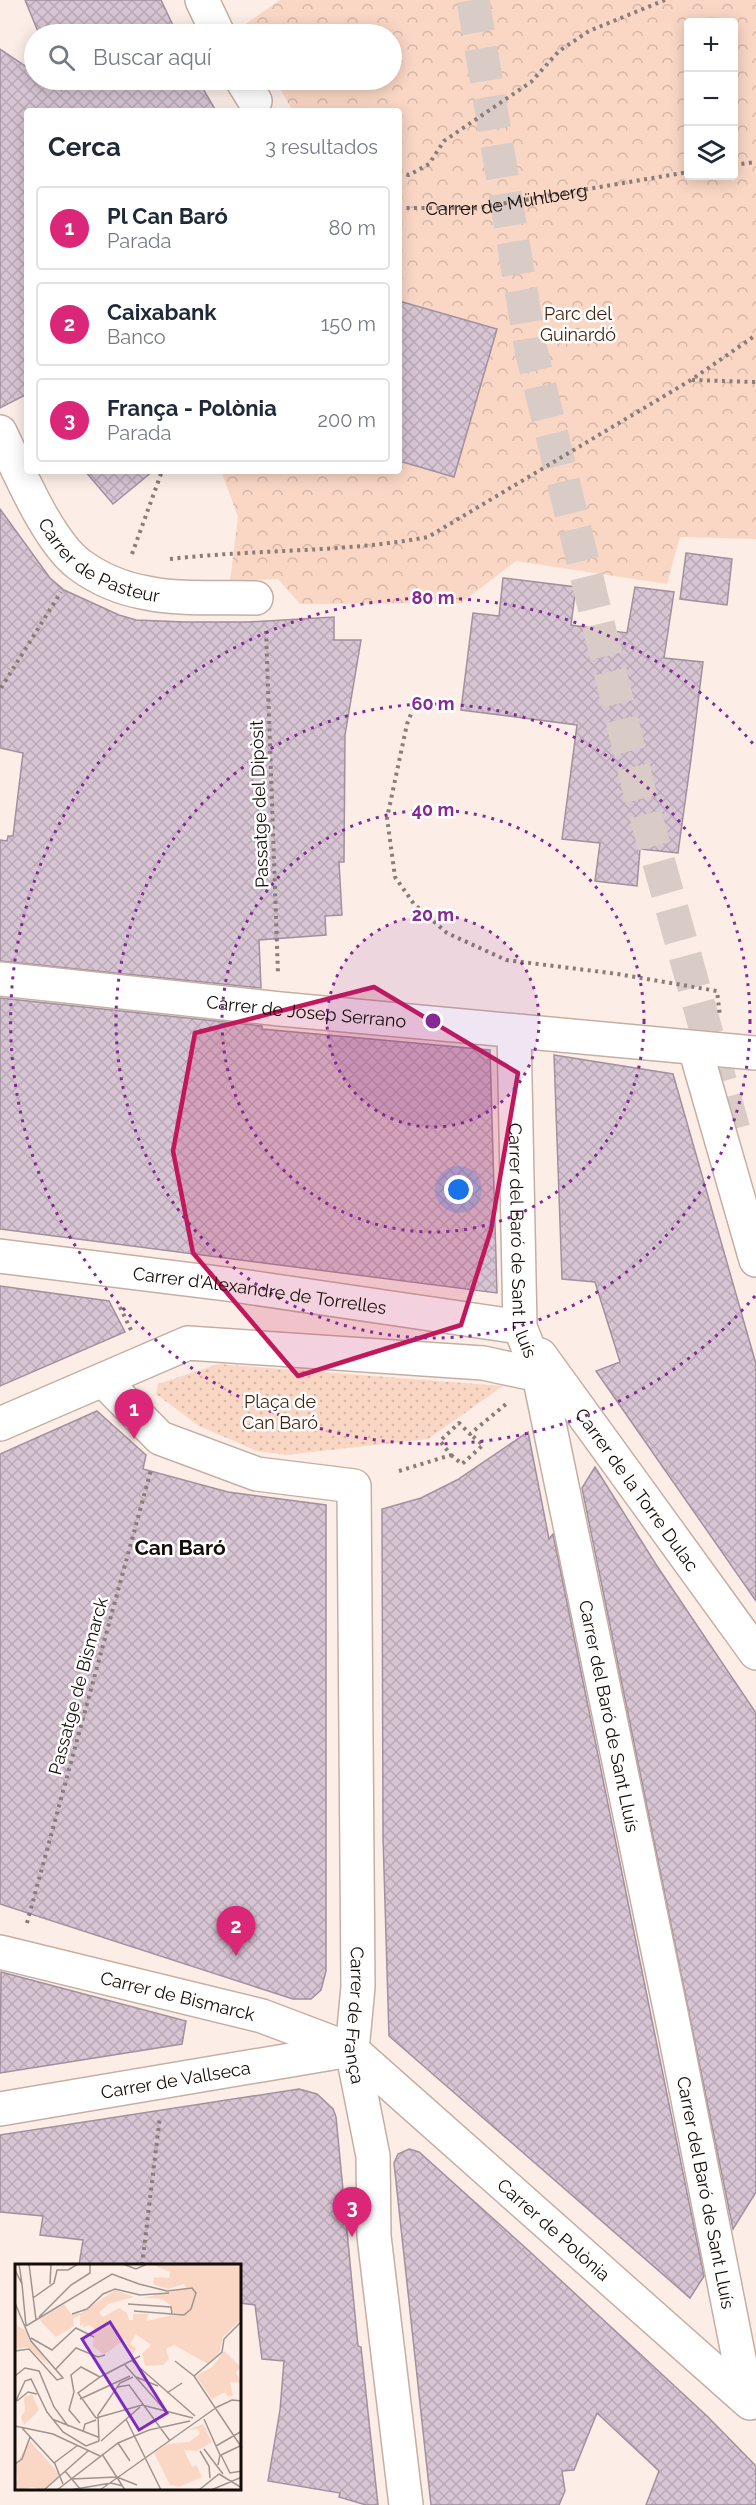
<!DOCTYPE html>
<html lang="es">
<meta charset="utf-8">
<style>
:root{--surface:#fff;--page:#f2f2f3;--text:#1f2937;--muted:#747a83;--line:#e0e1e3;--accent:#db2777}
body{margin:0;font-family:Raleway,sans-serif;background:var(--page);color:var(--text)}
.controls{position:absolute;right:18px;top:18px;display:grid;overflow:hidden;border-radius:6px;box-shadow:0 3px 15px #0003}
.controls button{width:54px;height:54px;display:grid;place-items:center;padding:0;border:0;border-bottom:2px solid var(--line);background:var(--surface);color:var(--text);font:30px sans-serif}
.you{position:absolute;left:459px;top:1190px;width:21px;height:21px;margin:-15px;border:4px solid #fff;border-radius:50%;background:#1a73e8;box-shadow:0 0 0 9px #1a73e833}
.badge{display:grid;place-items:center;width:39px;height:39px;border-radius:50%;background:var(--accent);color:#fff;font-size:20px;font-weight:700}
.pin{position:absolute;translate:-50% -50px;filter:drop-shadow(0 2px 3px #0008)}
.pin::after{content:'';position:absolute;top:32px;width:21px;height:18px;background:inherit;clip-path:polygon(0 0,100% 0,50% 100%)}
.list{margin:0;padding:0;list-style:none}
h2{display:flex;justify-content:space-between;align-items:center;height:78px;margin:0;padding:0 24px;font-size:26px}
h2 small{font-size:20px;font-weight:400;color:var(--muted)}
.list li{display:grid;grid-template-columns:39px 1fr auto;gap:18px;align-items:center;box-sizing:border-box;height:84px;margin:0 12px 12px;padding:0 12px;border:2px solid var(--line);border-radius:6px}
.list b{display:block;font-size:22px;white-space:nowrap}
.list p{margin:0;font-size:20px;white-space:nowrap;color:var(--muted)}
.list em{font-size:20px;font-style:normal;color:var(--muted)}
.icon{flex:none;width:33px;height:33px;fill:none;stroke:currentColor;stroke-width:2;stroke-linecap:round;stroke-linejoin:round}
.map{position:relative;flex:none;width:756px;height:2505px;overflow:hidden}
.search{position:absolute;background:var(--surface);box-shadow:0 3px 15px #0003;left:24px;top:24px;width:378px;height:66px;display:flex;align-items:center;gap:15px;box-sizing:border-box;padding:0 21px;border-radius:33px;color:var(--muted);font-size:22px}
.panel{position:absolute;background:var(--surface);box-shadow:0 3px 15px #0003;left:24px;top:108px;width:378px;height:366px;border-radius:6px}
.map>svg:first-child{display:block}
</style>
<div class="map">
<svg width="756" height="2505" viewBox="0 0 756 2505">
<defs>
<pattern id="grass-dots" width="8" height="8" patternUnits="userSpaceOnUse" patternTransform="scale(1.5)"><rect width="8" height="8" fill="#fad7c5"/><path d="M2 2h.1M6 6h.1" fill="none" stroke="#d5b7a8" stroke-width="1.8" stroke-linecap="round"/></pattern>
<pattern id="forest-crowns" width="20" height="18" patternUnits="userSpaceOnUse" patternTransform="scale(1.5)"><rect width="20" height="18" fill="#fad7c5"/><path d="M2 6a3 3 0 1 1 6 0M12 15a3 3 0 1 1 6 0" fill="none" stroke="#d5b7a8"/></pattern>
<pattern id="building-cross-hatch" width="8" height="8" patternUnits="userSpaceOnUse" patternTransform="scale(1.5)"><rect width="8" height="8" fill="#d8c5d4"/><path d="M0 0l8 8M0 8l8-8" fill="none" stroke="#b8a8b5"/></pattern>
</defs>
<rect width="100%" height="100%" fill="#fceee7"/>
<path fill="url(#grass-dots)" d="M218,1364L503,1386L428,1439L286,1455L257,1451L199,1426L156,1394L158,1384Z"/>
<path fill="url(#forest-crowns)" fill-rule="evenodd" d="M280,0H756V539L680,537L667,584L516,561L461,603L300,604L278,579L230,581L238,517L221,471H399V111H293L275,80H392V34H250L244,25ZM688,22H734V176H688Z"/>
<path fill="url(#building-cross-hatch)" stroke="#a2909e" stroke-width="1.5" d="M25,0H161L177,34H39Z
M0,49L34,72V80H46L61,90L57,80H198L216,111H27V394L0,408Z
M399,301L497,329L454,477L399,461Z
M85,471H153L113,504Z
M0,509L50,578L64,590L119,615L136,620L185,622H248L334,617V640H361L345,735L344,862H339L342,915L325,916L326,935L259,940L261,988L0,961V840L7,841L8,836H13L23,753L0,748Z
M686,553L732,559L727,605L680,599Z
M503,578L576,587L571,625L627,633L635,587L674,592L664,658L703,662L691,759L678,853L640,849L637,886L595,881L600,843L562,839L577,725L461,710L473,613L499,616Z
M0,998L262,1026V1029L490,1050L497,1293L0,1229Z
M554,1055L673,1074L756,1364V1601L596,1371L620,1362L595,1282L562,1279Z
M0,1286L109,1301L125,1332L0,1386Z
M97,1411L146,1455L143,1469L228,1492L326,1505V1971L321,1990L311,1999H293L0,1904V1454Z
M528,1432L549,1539L553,1534L704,2276L690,2298L389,2036L383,1837L382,1509L421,1498L457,1480Z
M595,1467L657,1566L756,1713V2192L733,2229L582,1488Z
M1,1972L186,2021L182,2044L0,2073Z
M299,2089L317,2094L333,2109L336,2117L358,2346L361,2347L378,2505H366L339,2497L340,2493L268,2481L280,2410L284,2361L262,2359L255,2305L240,2303V2265H79L83,2240L40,2235L43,2216L0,2212V2135Z
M409,2149L419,2152L528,2250L708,2417L756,2466V2505H646L659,2471L597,2413L574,2470L562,2471L565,2491L559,2505H431L394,2163L398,2154Z"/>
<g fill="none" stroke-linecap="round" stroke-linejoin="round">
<path stroke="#d9ccc6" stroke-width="33" stroke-dasharray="33 16" stroke-linecap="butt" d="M473,0L531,350L643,806L736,1137"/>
<defs>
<g id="minor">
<path d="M202,0L218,34"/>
<path d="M242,80L255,101"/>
<path id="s2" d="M0,432C18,469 48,542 80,565C99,579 124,589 147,593C178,600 223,597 256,598"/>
<path id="s3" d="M0,979L280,1009L756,1053"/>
<path id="s4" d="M514,1031L520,1327L539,1375L672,2018L747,2399"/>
<path d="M695,1048L756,1260"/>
<path id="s5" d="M0,1256L234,1285L520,1327"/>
<path id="s6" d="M540,1355L756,1653"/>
<path id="s7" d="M103,1380L160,1438L257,1474L354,1486L358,1987L352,2050L373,2156L374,2236L406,2505"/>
<path d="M0,1424L188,1343L483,1363L539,1375"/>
<path id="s8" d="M0,1952L262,2016L352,2050L750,2403"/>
<path id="s9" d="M0,2109L350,2050"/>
</g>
</defs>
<use href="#minor" stroke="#c5afa4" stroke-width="36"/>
<g stroke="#887d78" stroke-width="4" stroke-dasharray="3 4.5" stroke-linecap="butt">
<path d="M734,165L756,162"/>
<path d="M399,173L409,175L429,164L444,141L531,82L559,51L589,31L665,0"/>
<path id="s1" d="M399,208H477L688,172"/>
<path d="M692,380L756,382"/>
<path d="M132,554L162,471"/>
<path d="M170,559C256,549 343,553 428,537L691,380L756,335"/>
<path d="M266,631L278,974"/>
<path d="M1,688L61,592"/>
<path d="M433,709L415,704L407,724L387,818L395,877L414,904L447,933L506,960L618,974L717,991L720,1016"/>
<path d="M120,1307L131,1330"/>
<path d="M451,1455L462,1464L483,1445L470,1434"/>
<path d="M399,1471L451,1455L440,1441L459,1423L470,1434L506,1404"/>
<path d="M27,1923L151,1470"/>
<path d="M142,2265L160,2116"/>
</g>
<use href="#minor" stroke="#fff" stroke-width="33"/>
</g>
<path fill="#c2185b" fill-opacity="0.2" stroke="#c2185b" stroke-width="4.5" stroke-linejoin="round" d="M374,987L518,1073L491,1230L461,1325L298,1376L193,1253L173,1151L195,1033Z"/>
<circle cx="433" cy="1021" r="106" fill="#842995" fill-opacity=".12"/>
<g fill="none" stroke="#842995" stroke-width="3" stroke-dasharray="3 6">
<circle cx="433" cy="1021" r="106"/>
<circle cx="433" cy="1021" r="211"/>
<circle cx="433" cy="1021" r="317"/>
<path d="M755 1296A423 423 0 1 1 755 746"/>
</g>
<g text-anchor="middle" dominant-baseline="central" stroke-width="5" stroke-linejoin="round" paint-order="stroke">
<g font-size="18" fill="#140d09" stroke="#fff">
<text stroke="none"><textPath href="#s1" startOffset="108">Carrer de Mühlberg</textPath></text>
<text stroke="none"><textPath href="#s2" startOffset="170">Carrer de Pasteur</textPath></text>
<text transform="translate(259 804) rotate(-92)">Passatge del Dipòsit</text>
<text stroke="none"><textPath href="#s3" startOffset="308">Carrer de Josep Serrano</textPath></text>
<text stroke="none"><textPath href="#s4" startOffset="210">Carrer del Baró de Sant Lluís</textPath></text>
<text stroke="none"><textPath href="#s5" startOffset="262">Carrer d'Alexandre de Torrelles</textPath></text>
<text stroke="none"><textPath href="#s6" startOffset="166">Carrer de la Torre Dulac</textPath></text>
<text transform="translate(78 1686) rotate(-75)">Passatge de Bismarck</text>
<text stroke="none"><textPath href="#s4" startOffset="696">Carrer del Baró de Sant Lluís</textPath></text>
<text stroke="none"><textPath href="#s8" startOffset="183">Carrer de Bismarck</textPath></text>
<text stroke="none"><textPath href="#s7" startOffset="812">Carrer de França</textPath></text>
<text stroke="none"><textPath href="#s9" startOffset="178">Carrer de Vallseca</textPath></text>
<text stroke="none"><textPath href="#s4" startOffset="1182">Carrer del Baró de Sant Lluís</textPath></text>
<text stroke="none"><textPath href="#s8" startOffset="636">Carrer de Polònia</textPath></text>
</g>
<g font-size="18" fill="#421f0a" stroke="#fff">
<text x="578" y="313">Parc del<tspan x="578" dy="21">Guinardó</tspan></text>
<text x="280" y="1401">Plaça de<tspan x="280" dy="21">Can Baró</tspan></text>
</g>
<g font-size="21" font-weight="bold" fill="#140d09" stroke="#fff">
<text x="180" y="1547">Can Baró</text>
</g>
</g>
<g transform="translate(15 2264)">
<rect width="226" height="226" fill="#fceee7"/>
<path d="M209,87L226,103L221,108L226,119L215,118L218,132L213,133L210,128L197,135L181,112L197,103ZM181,201L187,213L164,223L158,211Z" fill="#fad7c5"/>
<path d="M136,0H226V55L208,73L205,87L193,100L159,81L151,85L154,95L148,101L130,102L127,90L136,81L121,70L115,80L121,84L117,92L110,75L89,91L78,82L79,64L74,61L68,64L69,59L65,62V51L58,55L59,62L41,73L27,59L25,55L49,40L56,50L66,49L100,26L119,33L93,40L84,49L88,53L104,44L112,49L114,56H118V50H134L131,57L166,49H158L157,43L147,35L128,34L171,24L169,20L153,25L138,20L139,13L154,14L155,8ZM0,53L3,63L9,65L35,103L13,83L0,85ZM188,160L197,178L182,187L169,186L177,203L159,211L164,223L155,221L139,189L152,180L174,178L185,170L183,165L173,166Z" fill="#fad7c5"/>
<path d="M17,130L24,146L9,161L6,153L10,147L9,133ZM15,177L45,211L28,226L18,223L4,226L0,219L3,215L0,201Z" fill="#fad7c5"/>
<path fill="none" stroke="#9f948e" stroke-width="1.5" d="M4,0L7,20M14,0L21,56M108,0L121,5L132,0M0,6L7,20L11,62M35,20L36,0M18,34L39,19L42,6H53L63,0M0,39L16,77L48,114L42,116L14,85L0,87M113,40L156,43L157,50M57,50L72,45L88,30L100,25L125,31L154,29M24,53L56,21L75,9V0M11,62L97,10L124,20L152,27L177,24L181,29L176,45L169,51L119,47M16,74L37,86L61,64L79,73M117,97L180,152M160,97L179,112L227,184M110,101L148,144M40,106L61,84L83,93L90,91M0,112L10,104L24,107L39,143L53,162M179,112L207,88L209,75L226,58M121,113L143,122M103,123L114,121L155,177M152,129L167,119M65,135L115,112M2,137L13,128L22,130M0,139L10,117L16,115L32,148L48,168L71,182L84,177M200,144L217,136L227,137M81,154L63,129L85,113L125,92M81,154L127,141L178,154M37,155L83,173M111,155L146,226M189,155L205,191L203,201M65,159L54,146L59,128L56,111L66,103L85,113M0,162L38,170L85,192M7,164L40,200L48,220M68,168L70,160L81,156M84,177L83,151L105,119L118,113M86,177L125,143M103,179L115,197M201,182L227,167M189,185L208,210M185,187L194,202L195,214M87,190L110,226M206,191L215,209L227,207M206,191L225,182M39,199L63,181M0,200L7,195L15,173M50,207L66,226M56,215L102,213L122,221M29,226L73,187M42,226L103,179L134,166L175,157M55,226L96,219L108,222M85,226L202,143M184,226L204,210L227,224M196,226L227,213"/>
<path fill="#7b2cbf" fill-opacity="0.15" stroke="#7b2cbf" stroke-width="3" d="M95,58L152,149L124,166L67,75Z"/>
<rect width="226" height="226" fill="none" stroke="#140d09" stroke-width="3"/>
</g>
<circle cx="433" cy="1021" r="9" fill="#842995" stroke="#fff" stroke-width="3"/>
<g font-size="18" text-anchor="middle" font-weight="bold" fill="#842995" stroke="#fff" stroke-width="5" stroke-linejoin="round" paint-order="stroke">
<text x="433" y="604">80 m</text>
<text x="433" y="710">60 m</text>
<text x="433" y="816">40 m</text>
<text x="433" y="921">20 m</text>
</g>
</svg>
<div class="controls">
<button>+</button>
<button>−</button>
<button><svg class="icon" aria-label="layers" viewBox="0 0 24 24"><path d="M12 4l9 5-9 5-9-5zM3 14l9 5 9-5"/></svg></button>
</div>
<div class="you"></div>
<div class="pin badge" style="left:134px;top:1439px">1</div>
<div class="pin badge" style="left:236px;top:1956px">2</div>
<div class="pin badge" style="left:352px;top:2237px">3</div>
<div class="search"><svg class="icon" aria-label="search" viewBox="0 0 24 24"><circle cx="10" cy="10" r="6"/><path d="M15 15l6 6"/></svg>Buscar aquí</div>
<section class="panel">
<h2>Cerca<small>3 resultados</small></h2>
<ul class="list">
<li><span class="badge">1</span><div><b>Pl Can Baró</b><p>Parada</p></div><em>80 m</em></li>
<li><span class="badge">2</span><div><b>Caixabank</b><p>Banco</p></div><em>150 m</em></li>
<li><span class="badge">3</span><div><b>França - Polònia</b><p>Parada</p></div><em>200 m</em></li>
</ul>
</section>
</div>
